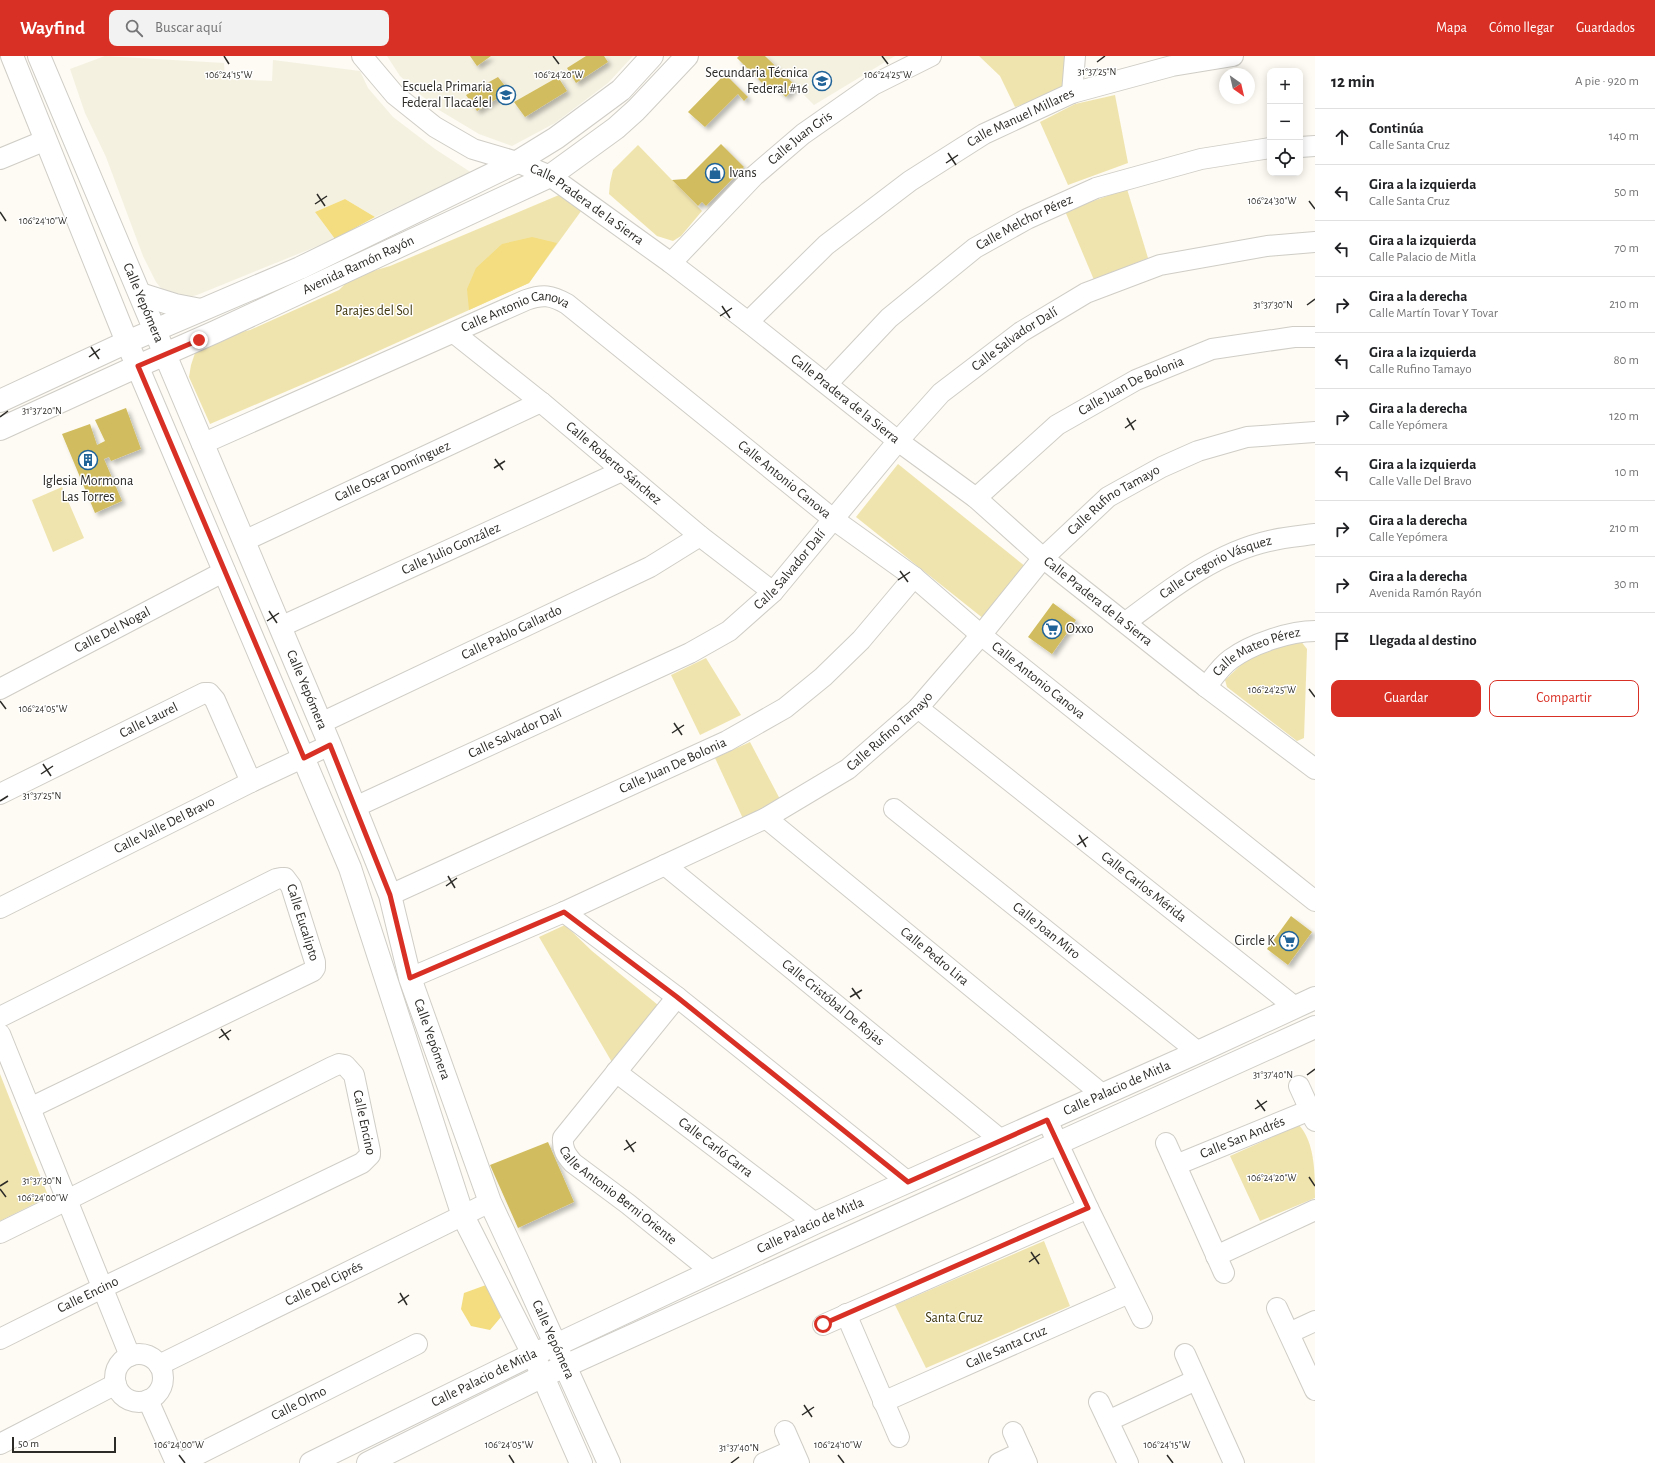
<!DOCTYPE html>
<html lang="es">
<meta charset="utf-8">
<style>
:root{--surface:#fff;--page:#f2f2f2;--text:#202124;--muted:#757577;--line:#e0e0e0;--accent:#d93025}
body{margin:0;font-family:"Alegreya Sans",sans-serif;background:var(--page);color:var(--text)}
.controls{position:absolute;right:12px;top:12px;display:grid;overflow:hidden;border-radius:8px;box-shadow:0 2px 10px #0003}
.controls button{width:36px;height:36px;display:grid;place-items:center;padding:0;border:0;border-bottom:1px solid var(--line);background:var(--surface);color:var(--text);font:20px sans-serif}
.compass{position:absolute;left:1219px;top:12px;width:36px;height:36px;border-radius:50%;background:var(--surface);box-shadow:0 2px 10px #0003;rotate:146deg}
.scale{position:absolute;left:12px;bottom:10px;width:104px;box-sizing:border-box;padding-left:4px;border:2px solid #2c2b28;border-top:0;font-size:11px;line-height:14px;white-space:nowrap;color:#2c2b28;-webkit-text-stroke:3px #fff;paint-order:stroke}
.stop{position:absolute;width:12px;height:12px;margin:-9px;border:3px solid #d93025;border-radius:50%;background:#fff}
.stop.end{background:#d93025;border-color:#fff;box-shadow:0 1px 4px #0008}
.list{margin:0;padding:0;list-style:none}
h2{display:flex;justify-content:space-between;align-items:center;height:52px;margin:0;padding:0 16px;font-size:17px}
h2 small{font-size:13px;font-weight:400;color:var(--muted)}
.list li{display:grid;grid-template-columns:26px 1fr auto;gap:12px;align-items:center;box-sizing:border-box;height:56px;padding:0 16px;border-top:1px solid var(--line)}
.list b{display:block;font-size:15px;white-space:nowrap}
.list p{margin:0;font-size:13px;white-space:nowrap;color:var(--muted)}
.list em{font-size:13px;font-style:normal;color:var(--muted)}
.actions{display:flex;gap:8px;padding:12px 16px}
.actions a{flex:1;padding:9px 0;border:1px solid var(--accent);border-radius:8px;text-align:center;font-size:14px;color:var(--accent)}
.actions .main{background:var(--accent);color:#fff}
.icon{flex:none;width:22px;height:22px;fill:none;stroke:currentColor;stroke-width:2;stroke-linecap:round;stroke-linejoin:round}
.map{position:relative;flex:none;width:1315px;height:1407px;overflow:hidden}
header{display:flex;align-items:center;gap:24px;box-sizing:border-box;height:56px;padding:0 20px;background:var(--accent);color:#fff}
header strong{font-size:19px}
nav{display:flex;gap:22px;margin-inline-start:auto;font-size:14px}
.search{width:280px;height:36px;background:var(--page);display:flex;align-items:center;gap:10px;box-sizing:border-box;padding:0 14px;border-radius:8px;color:var(--muted);font-size:15px}
main{display:flex}
aside{flex:1;background:var(--surface)}
.map>svg:first-child{display:block}
</style>
<header>
<strong>Wayfind</strong>
<div class="search"><svg class="icon" aria-label="search" viewBox="0 0 24 24"><circle cx="10" cy="10" r="6"/><path d="M15 15l6 6"/></svg>Buscar aquí</div>
<nav><a>Mapa</a><a>Cómo llegar</a><a>Guardados</a></nav>
</header>
<main>
<div class="map">
<svg width="1315" height="1407" viewBox="0 0 1315 1407">
<defs>
<filter id="shadow"><feDropShadow dx="3.5" dy="3.5" stdDeviation="2" flood-color="#0004"/></filter>
</defs>
<rect width="100%" height="100%" fill="#fdfbf3"/>
<path fill="#f4f1e1" d="M105,0L224,7L225,23L272,25L273,4L360,15L368,32L393,61L435,93L472,117L375,161L345,143L315,156L335,183L197,239L182,243L169,242L156,226L143,200L106,101L85,57L70,13Z
M387,0H633L608,27L555,67L512,90L479,78L434,51L400,20Z
M765,0H895L814,49Z"/>
<path fill="#f0e4ae" d="M979,0H1066L1062,34L1015,51L1000,20Z
M1115,39L1128,107L1068,129L1040,66L1075,48Z
M638,89L702,155L681,180L673,185L657,180L609,138L610,127L613,114Z
M1127,133L1148,202L1094,224L1065,155Z
M559,139L584,151L529,227L343,311L210,368L189,321L191,309L196,294L212,283L250,274L339,234L352,221L390,210Z
M898,408L1026,511L984,563L856,461Z
M62,431L84,482L53,496L32,444Z
M1300,584L1307,593L1304,682L1297,685L1227,631L1225,624L1244,606L1268,594Z
M706,602L741,659L700,679L671,619Z
M750,686L783,749L745,767L715,702Z
M565,869L592,895L658,949L613,1008L539,881Z
M0,1018L47,1137L44,1143L0,1165Z
M1299,1069C1315,1087 1315,1117 1315,1142L1260,1165L1230,1100Z
M1044,1185L1070,1250L926,1312L895,1249Z"/>
<path fill="#f3dd80" d="M345,143L375,161L335,183L315,156Z
M532,181L557,187L529,227L469,254L467,233L476,212L502,188Z
M486,1229L501,1261L490,1274L471,1270L461,1253L464,1237Z"/>
<path fill="#d1bc5e" filter="url(#shadow)" d="M470,0H491L477,10Z
M586,0H604L608,6L576,27L567,12Z
M739,0H765L796,30L786,41L773,29L768,33L737,2Z
M725,18L748,41L744,45L738,38L705,71L688,56Z
M498,21L509,35L477,55L466,39Z
M558,21L567,35L525,61L514,46Z
M721,88L744,111L706,150L702,146L698,150L672,124L686,123Z
M126,352L141,393L111,405L109,401L104,403L122,445L95,457L62,378L90,368L97,389L105,385L95,364Z
M1053,547L1076,564L1052,598L1028,581Z
M1291,860L1312,876L1288,909L1267,893Z
M548,1086L574,1146L518,1172L490,1109Z"/>
<g fill="none" stroke-linecap="round" stroke-linejoin="round">
<defs>
<g id="minor">
<path id="s1" d="M362,0L395,39L435,71L473,93L517,106L550,120L671,207L748,266L898,385L976,442L1043,502L1206,631L1315,713"/>
<path d="M1072,37L1075,0"/>
<path d="M1300,91L1315,90"/>
<path d="M0,103L46,84"/>
<path id="s2" d="M671,207L754,120L803,78L873,29L931,0"/>
<path id="s3" d="M748,266L826,189L910,125L984,78L1072,37L1172,10L1233,0"/>
<path id="s4" d="M454,277L541,346L700,480L773,536"/>
<path id="s5" d="M827,328L889,262L975,192L1027,163L1096,132L1201,103L1270,92"/>
<path id="s6" d="M202,388L526,244C543,238 551,239 567,248L833,463L914,521L981,579L1315,845"/>
<path id="s7" d="M976,442L1057,369L1136,324L1212,293L1294,281H1315"/>
<path id="s8" d="M244,485L541,346"/>
<path id="s9" d="M1126,566C1169,534 1215,497 1269,485C1284,481 1300,480 1315,478"/>
<path id="s10" d="M280,571L622,415"/>
<path id="s11" d="M1206,631C1213,622 1221,610 1231,603C1251,588 1290,575 1315,575"/>
<path id="s12" d="M0,633L225,515"/>
<path id="s13" d="M918,652L1295,951"/>
<path id="s14" d="M321,667L650,511L700,480"/>
<path id="s15" d="M0,738L204,637H209L215,644L251,726"/>
<path id="s16" d="M355,751L690,597L729,575L773,536L898,385L941,337L1021,276L1086,237L1160,209L1267,190L1315,186"/>
<path id="s17" d="M894,753L1198,996"/>
<path id="s18" d="M766,762L1103,1039"/>
<path id="s19" d="M665,809L1001,1084"/>
<path id="s20" d="M390,839L727,685L785,652L823,621L861,584L914,521"/>
<path id="s21" d="M0,852L251,726L330,689"/>
<path d="M564,856L677,941L908,1126"/>
<path id="s22" d="M410,922L564,856L766,762L848,713L918,652L981,579L1043,502L1108,441L1162,411L1198,395L1247,381L1315,376"/>
<path id="s23" d="M677,941L563,1082C562,1093 566,1099 573,1107L628,1148L711,1215"/>
<path id="s24" d="M0,961L276,823L281,822H285L291,830L315,906V912L313,915L30,1052"/>
<path d="M0,978L130,1300"/>
<path id="s25" d="M616,1016L815,1167"/>
<path d="M1299,1030L1315,1065"/>
<path d="M1047,1064L1088,1152L1142,1262"/>
<path d="M1166,1087L1224,1217"/>
<path id="s26" d="M1176,1109L1310,1054"/>
<path id="s27" d="M0,1177L67,1144L332,1011L339,1008L345,1009L354,1019L370,1095V1099L362,1107L102,1232L0,1283"/>
<path d="M1216,1200L1315,1154"/>
<path d="M1277,1252L1315,1334"/>
<path d="M846,1258L899,1381"/>
<path d="M823,1269L1088,1152"/>
<path d="M1289,1277L1315,1265"/>
<path d="M1185,1298L1234,1407"/>
<circle cx="139" cy="1322" r="24"/>
<path id="s28" d="M159,1309L490,1146"/>
<path d="M148,1344L176,1407"/>
<path id="s29" d="M883,1346L1129,1237"/>
<path d="M1099,1346L1128,1407"/>
<path d="M1108,1365L1196,1324"/>
<path d="M785,1375L799,1407"/>
<path d="M1013,1376L1027,1407"/>
<path d="M0,1388L116,1328"/>
<path id="s30" d="M181,1407L417,1288"/>
<path d="M764,1407L793,1394"/>
<path d="M999,1407L1022,1396"/>
</g>
<g id="major">
<path d="M12,0L127,286L350,812L463,1160L533,1298L581,1407"/>
<path id="s31" d="M39,0L330,689L390,839L410,922L490,1146L517,1204L609,1407"/>
<path d="M140,238L175,249L201,254"/>
<path d="M0,345L127,286L300,212L517,106L556,82L621,34L652,0"/>
<path id="s32" d="M0,373L138,310L215,276L550,120L616,72L636,54L687,0"/>
<path id="s33" d="M311,1407L533,1298L556,1289L815,1167L1198,996L1315,942"/>
<path d="M368,1407L543,1320L1315,971"/>
</g>
</defs>
<use href="#minor" stroke="#cfcdc6" stroke-width="22"/>
<use href="#major" stroke="#cfcdc6" stroke-width="24"/>
<use href="#minor" stroke="#fff" stroke-width="20"/>
<use href="#major" stroke="#fff" stroke-width="22"/>
</g>
<g fill="none" stroke-linecap="round" stroke-linejoin="round">
<path stroke="#d93025" stroke-width="5" d="M199,284L138,310L304,702L330,689L390,839L410,922L564,856L677,941L908,1126L1047,1064L1088,1152L823,1268"/>
</g>
<path fill="none" stroke="#2c2b28" stroke-width="1.5" d="M224,0L229,8M553,0L559,8M882,0L888,8M1097,6L1105,0M948,97L956,109M946,107L958,99M317,138L325,150M1309,145L1315,153M315,148L327,140M0,156L6,165M1307,249L1315,243M722,250L730,262M720,260L732,252M91,291L99,303M89,301L100,293M0,361L8,355M1127,362L1134,374M1125,372L1136,364M495,403L503,414M494,412L505,405M900,515L908,526M898,524L910,516M269,555L277,567M267,565L279,557M1309,633L1315,641M0,645L6,653M674,667L682,679M672,677L684,669M43,708L51,720M41,718L53,710M0,745L8,740M1079,779L1086,791M1077,789L1088,781M448,820L455,832M446,830L457,822M852,932L860,943M850,941L862,934M221,973L229,984M219,982L231,974M1307,1019L1315,1013M1257,1044L1265,1055M1255,1053L1267,1045M626,1084L634,1096M624,1094L636,1086M1309,1121L1315,1130M0,1130L8,1125M0,1133L6,1141M1031,1196L1039,1208M1029,1206L1040,1198M400,1237L407,1249M398,1247L409,1239M804,1349L812,1361M802,1359L814,1351M179,1399L185,1407M509,1399L514,1407M838,1399L844,1407M1167,1399L1173,1407M731,1407L739,1401"/>
<defs>
<symbol id="school-ring" viewBox="-11 -11 22 22"><circle r="9.5" fill="#fff" stroke="#206398" stroke-width="1.5"/><path d="M0-5L7-2L0 1L-7-2ZM-4 1L0 2.5L4 1V4Q0 6-4 4Z" fill="#206398"/></symbol>
<symbol id="shop-ring" viewBox="-11 -11 22 22"><circle r="9.5" fill="#fff" stroke="#206398" stroke-width="1.5"/><path d="M-5-2.5h2.3a2.7 3.5 0 0 1 5.4 0H5L5.5 6h-11ZM-1.5-2.5h3a1.5 2.3 0 0 0-3 0Z" fill="#206398"/></symbol>
<symbol id="building-ring" viewBox="-11 -11 22 22"><circle r="9.5" fill="#fff" stroke="#206398" stroke-width="1.5"/><path d="M-4-6H4V6H1V3H-1V6H-4ZM-2.5-4.3h1.7v1.8h-1.7ZM.8-4.3h1.7v1.8H.8ZM-2.5-1h1.7V.8h-1.7ZM.8-1h1.7V.8H.8Z" fill="#206398"/></symbol>
<symbol id="supermarket-ring" viewBox="-11 -11 22 22"><circle r="9.5" fill="#fff" stroke="#206398" stroke-width="1.5"/><path d="M-6-5.5h2.5l.6 2H6L4.5 2H-2.5L-4.4-4H-6ZM-1.5 3.2a1.3 1.3 0 1 0 .1 0ZM3 3.2a1.3 1.3 0 1 0 .1 0Z" fill="#206398"/></symbol>
</defs>
<g fill-rule="evenodd">
<use href="#school-ring" x="811" y="14" width="22" height="22"/>
<use href="#school-ring" x="495" y="28" width="22" height="22"/>
<use href="#shop-ring" x="704" y="106" width="22" height="22"/>
<use href="#building-ring" x="77" y="393" width="22" height="22"/>
<use href="#supermarket-ring" x="1041" y="562" width="22" height="22"/>
<use href="#supermarket-ring" x="1278" y="874" width="22" height="22"/>
</g>
<g text-anchor="middle" dominant-baseline="central" stroke-width="3" stroke-linejoin="round" paint-order="stroke">
<g font-size="14" fill="#2c2b28" stroke="#fff" text-anchor="end">
<text x="808" y="17">Secundaria Técnica<tspan x="808" dy="16">Federal #16</tspan></text>
<text x="492" y="31">Escuela Primaria<tspan x="492" dy="16">Federal Tlacaélel</tspan></text>
<text x="729" y="117" text-anchor="start">Ivans</text>
<text x="88" y="425" text-anchor="middle">Iglesia Mormona<tspan x="88" dy="16">Las Torres</tspan></text>
<text x="1066" y="573" text-anchor="start">Oxxo</text>
<text x="1275" y="885">Circle K</text>
</g>
<g font-size="14" fill="#2c2b28" stroke="#fff">
<text stroke="none"><textPath href="#s3" startOffset="343">Calle Manuel Millares</textPath></text>
<text stroke="none"><textPath href="#s2" startOffset="180">Calle Juan Gris</textPath></text>
<text stroke="none"><textPath href="#s1" startOffset="274">Calle Pradera de la Sierra</textPath></text>
<text stroke="none"><textPath href="#s5" startOffset="257">Calle Melchor Pérez</textPath></text>
<text stroke="none"><textPath href="#s32" startOffset="394">Avenida Ramón Rayón</textPath></text>
<text stroke="none"><textPath href="#s31" startOffset="268">Calle Yepómera</textPath></text>
<text stroke="none"><textPath href="#s6" startOffset="342">Calle Antonio Canova</textPath></text>
<text stroke="none"><textPath href="#s16" startOffset="824">Calle Salvador Dalí</textPath></text>
<text stroke="none"><textPath href="#s7" startOffset="193">Calle Juan De Bolonia</textPath></text>
<text stroke="none"><textPath href="#s1" startOffset="598">Calle Pradera de la Sierra</textPath></text>
<text stroke="none"><textPath href="#s4" startOffset="206">Calle Roberto Sánchez</textPath></text>
<text stroke="none"><textPath href="#s8" startOffset="164">Calle Oscar Domínguez</textPath></text>
<text stroke="none"><textPath href="#s6" startOffset="677">Calle Antonio Canova</textPath></text>
<text stroke="none"><textPath href="#s22" startOffset="866">Calle Rufino Tamayo</textPath></text>
<text stroke="none"><textPath href="#s10" startOffset="188">Calle Julio González</textPath></text>
<text stroke="none"><textPath href="#s16" startOffset="500">Calle Salvador Dalí</textPath></text>
<text stroke="none"><textPath href="#s9" startOffset="106">Calle Gregorio Vásquez</textPath></text>
<text stroke="none"><textPath href="#s1" startOffset="922">Calle Pradera de la Sierra</textPath></text>
<text stroke="none"><textPath href="#s12" startOffset="127">Calle Del Nogal</textPath></text>
<text stroke="none"><textPath href="#s14" startOffset="211">Calle Pablo Gallardo</textPath></text>
<text stroke="none"><textPath href="#s11" startOffset="64">Calle Mateo Pérez</textPath></text>
<text stroke="none"><textPath href="#s6" startOffset="1001">Calle Antonio Canova</textPath></text>
<text stroke="none"><textPath href="#s31" startOffset="688">Calle Yepómera</textPath></text>
<text stroke="none"><textPath href="#s15" startOffset="166">Calle Laurel</textPath></text>
<text stroke="none"><textPath href="#s22" startOffset="542">Calle Rufino Tamayo</textPath></text>
<text stroke="none"><textPath href="#s16" startOffset="176">Calle Salvador Dalí</textPath></text>
<text stroke="none"><textPath href="#s20" startOffset="311">Calle Juan De Bolonia</textPath></text>
<text stroke="none"><textPath href="#s21" startOffset="184">Calle Valle Del Bravo</textPath></text>
<text stroke="none"><textPath href="#s13" startOffset="288">Calle Carlos Mérida</textPath></text>
<text stroke="none"><textPath href="#s24" startOffset="366">Calle Eucalipto</textPath></text>
<text stroke="none"><textPath href="#s17" startOffset="195">Calle Joan Miro</textPath></text>
<text stroke="none"><textPath href="#s18" startOffset="218">Calle Pedro Lira</textPath></text>
<text stroke="none"><textPath href="#s19" startOffset="217">Calle Cristóbal De Rojas</textPath></text>
<text stroke="none"><textPath href="#s31" startOffset="1060">Calle Yepómera</textPath></text>
<text stroke="none"><textPath href="#s33" startOffset="889">Calle Palacio de Mitla</textPath></text>
<text stroke="none"><textPath href="#s27" startOffset="447">Calle Encino</textPath></text>
<text stroke="none"><textPath href="#s26" startOffset="72">Calle San Andrés</textPath></text>
<text stroke="none"><textPath href="#s25" startOffset="125">Calle Carló Carra</textPath></text>
<text stroke="none"><textPath href="#s23" startOffset="264">Calle Antonio Berni Oriente</textPath></text>
<text stroke="none"><textPath href="#s33" startOffset="553">Calle Palacio de Mitla</textPath></text>
<text stroke="none"><textPath href="#s28" startOffset="184">Calle Del Ciprés</textPath></text>
<text transform="translate(88 1239) rotate(-26)">Calle Encino</text>
<text stroke="none"><textPath href="#s31" startOffset="1384">Calle Yepómera</textPath></text>
<text stroke="none"><textPath href="#s29" startOffset="135">Calle Santa Cruz</textPath></text>
<text stroke="none"><textPath href="#s33" startOffset="193">Calle Palacio de Mitla</textPath></text>
<text stroke="none"><textPath href="#s30" startOffset="132">Calle Olmo</textPath></text>
</g>
<g font-size="14" fill="#40370f" stroke="#fff">
<text x="374" y="255">Parajes del Sol</text>
<text x="954" y="1262">Santa Cruz</text>
</g>
</g>
<g font-size="10" text-anchor="middle" fill="#2c2b28" stroke="#fff" stroke-width="3" stroke-linejoin="round" paint-order="stroke">
<text x="1097" y="19">31°37'25"N</text>
<text x="229" y="22">106°24'15"W</text>
<text x="559" y="22">106°24'20"W</text>
<text x="888" y="22">106°24'25"W</text>
<text x="1272" y="148">106°24'30"W</text>
<text x="43" y="168">106°24'10"W</text>
<text x="1273" y="252">31°37'30"N</text>
<text x="42" y="358">31°37'20"N</text>
<text x="1272" y="637">106°24'25"W</text>
<text x="43" y="656">106°24'05"W</text>
<text x="42" y="743">31°37'25"N</text>
<text x="1273" y="1022">31°37'40"N</text>
<text x="1272" y="1125">106°24'20"W</text>
<text x="42" y="1128">31°37'30"N</text>
<text x="43" y="1145">106°24'00"W</text>
<text x="179" y="1392">106°24'00"W</text>
<text x="509" y="1392">106°24'05"W</text>
<text x="838" y="1392">106°24'10"W</text>
<text x="1167" y="1392">106°24'15"W</text>
<text x="739" y="1395">31°37'40"N</text>
</g>
</svg>
<div class="controls">
<button>+</button>
<button>−</button>
<button><svg class="icon" aria-label="locate" viewBox="0 0 24 24"><circle cx="12" cy="12" r="6"/><path d="M12 2v4M12 18v4M2 12h4M18 12h4"/></svg></button>
</div>
<svg class="compass" viewBox="-18 -18 36 36"><path d="M0-13l5 13h-10z" fill="#e53935"/><path d="M0 13l5-13h-10z" fill="#757577"/></svg>
<div class="scale">50 m</div>
<div class="stop" style="left:823px;top:1268px"></div>
<div class="stop end" style="left:199px;top:284px"></div>
</div>
<aside>
<h2>12 min<small>A pie · 920 m</small></h2>
<ul class="list">
<li><svg class="icon" aria-label="ahead" viewBox="0 0 24 24"><path d="M12 20V5M6 11l6-6 6 6"/></svg><div><b>Continúa</b><p>Calle Santa Cruz</p></div><em>140 m</em></li>
<li><svg class="icon" aria-label="left" viewBox="0 0 24 24"><path d="M17 20v-9H6M10 6l-5 5 5 5"/></svg><div><b>Gira a la izquierda</b><p>Calle Santa Cruz</p></div><em>50 m</em></li>
<li><svg class="icon" aria-label="left" viewBox="0 0 24 24"><path d="M17 20v-9H6M10 6l-5 5 5 5"/></svg><div><b>Gira a la izquierda</b><p>Calle Palacio de Mitla</p></div><em>70 m</em></li>
<li><svg class="icon" aria-label="right" viewBox="0 0 24 24"><path d="M7 20v-9h11M14 6l5 5-5 5"/></svg><div><b>Gira a la derecha</b><p>Calle Martín Tovar Y Tovar</p></div><em>210 m</em></li>
<li><svg class="icon" aria-label="left" viewBox="0 0 24 24"><path d="M17 20v-9H6M10 6l-5 5 5 5"/></svg><div><b>Gira a la izquierda</b><p>Calle Rufino Tamayo</p></div><em>80 m</em></li>
<li><svg class="icon" aria-label="right" viewBox="0 0 24 24"><path d="M7 20v-9h11M14 6l5 5-5 5"/></svg><div><b>Gira a la derecha</b><p>Calle Yepómera</p></div><em>120 m</em></li>
<li><svg class="icon" aria-label="left" viewBox="0 0 24 24"><path d="M17 20v-9H6M10 6l-5 5 5 5"/></svg><div><b>Gira a la izquierda</b><p>Calle Valle Del Bravo</p></div><em>10 m</em></li>
<li><svg class="icon" aria-label="right" viewBox="0 0 24 24"><path d="M7 20v-9h11M14 6l5 5-5 5"/></svg><div><b>Gira a la derecha</b><p>Calle Yepómera</p></div><em>210 m</em></li>
<li><svg class="icon" aria-label="right" viewBox="0 0 24 24"><path d="M7 20v-9h11M14 6l5 5-5 5"/></svg><div><b>Gira a la derecha</b><p>Avenida Ramón Rayón</p></div><em>30 m</em></li>
<li><svg class="icon" aria-label="arrive" viewBox="0 0 24 24"><path d="M6 21V4h12l-3 4 3 4H6"/></svg><div><b>Llegada al destino</b></div></li>
</ul>
<div class="actions"><a class="main">Guardar</a><a>Compartir</a></div>
</aside>
</main>
